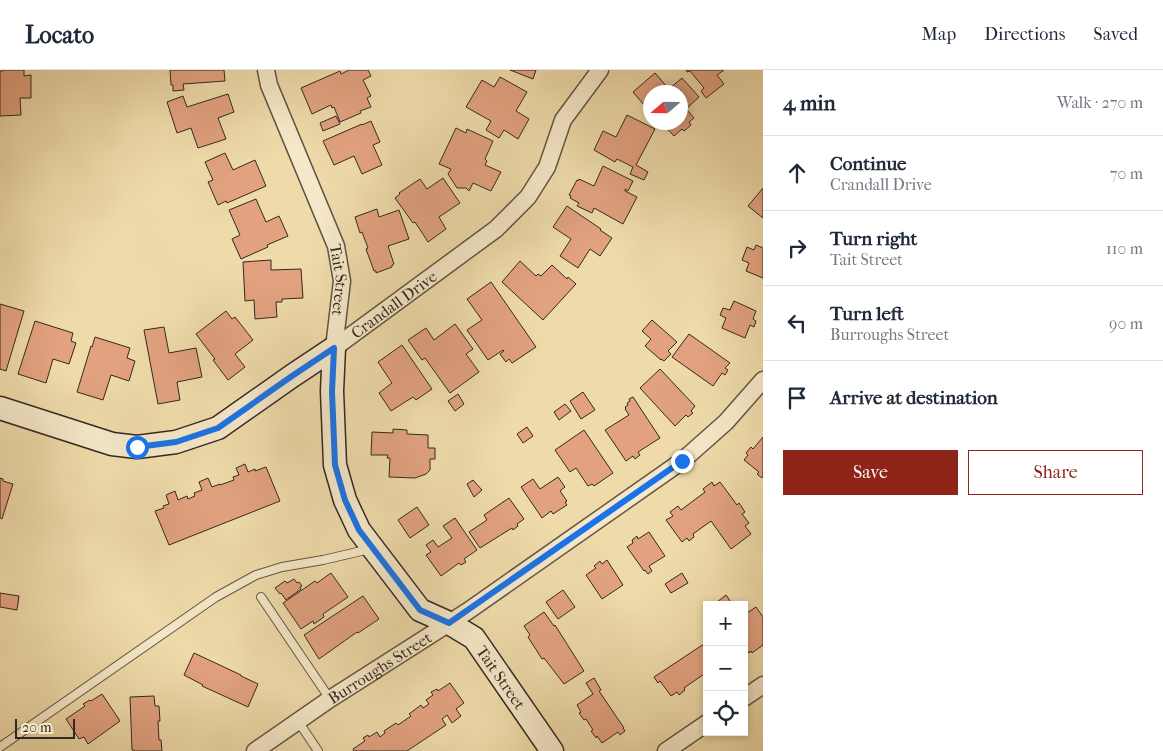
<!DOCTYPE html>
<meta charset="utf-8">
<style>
:root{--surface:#fff;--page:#f2f2f3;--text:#1f2937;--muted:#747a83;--line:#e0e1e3;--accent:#8f2418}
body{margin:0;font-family:"IM FELL French Canon",serif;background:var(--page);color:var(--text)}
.controls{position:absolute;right:15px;bottom:15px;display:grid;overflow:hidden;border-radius:0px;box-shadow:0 2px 8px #0003}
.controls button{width:45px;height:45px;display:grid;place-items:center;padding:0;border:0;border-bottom:1px solid var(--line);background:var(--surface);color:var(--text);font:25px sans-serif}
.compass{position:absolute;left:643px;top:15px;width:45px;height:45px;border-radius:50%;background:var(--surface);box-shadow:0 2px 8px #0003;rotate:250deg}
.scale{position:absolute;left:15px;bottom:12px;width:60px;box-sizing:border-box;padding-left:5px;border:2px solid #342822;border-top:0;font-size:14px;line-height:18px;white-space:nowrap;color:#342822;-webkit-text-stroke:4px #f5e8c8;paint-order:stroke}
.stop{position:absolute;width:15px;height:15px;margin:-11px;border:4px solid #1a73e8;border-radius:50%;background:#fff}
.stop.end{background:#1a73e8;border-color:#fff;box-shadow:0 1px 5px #0008}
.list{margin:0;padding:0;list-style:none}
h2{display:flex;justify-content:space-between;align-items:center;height:65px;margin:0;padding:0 20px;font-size:21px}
h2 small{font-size:16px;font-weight:400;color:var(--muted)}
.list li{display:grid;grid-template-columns:32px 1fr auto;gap:15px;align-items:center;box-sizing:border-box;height:75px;padding:0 20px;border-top:1px solid var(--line)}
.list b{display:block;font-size:19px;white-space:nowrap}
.list p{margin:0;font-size:16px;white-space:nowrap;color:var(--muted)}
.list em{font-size:16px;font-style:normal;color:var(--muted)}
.actions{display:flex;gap:10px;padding:15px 20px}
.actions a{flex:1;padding:11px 0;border:1px solid var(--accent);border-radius:0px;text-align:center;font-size:18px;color:var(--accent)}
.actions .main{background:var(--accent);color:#fff}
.icon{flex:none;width:28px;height:28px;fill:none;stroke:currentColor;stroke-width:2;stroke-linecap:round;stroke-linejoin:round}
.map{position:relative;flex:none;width:763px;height:681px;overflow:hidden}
header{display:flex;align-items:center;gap:30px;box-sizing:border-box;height:70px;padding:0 25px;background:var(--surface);border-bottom:1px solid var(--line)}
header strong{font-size:24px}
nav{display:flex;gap:28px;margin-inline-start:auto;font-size:18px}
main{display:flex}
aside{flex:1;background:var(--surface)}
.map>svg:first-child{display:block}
</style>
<header>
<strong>Locato</strong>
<nav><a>Map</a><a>Directions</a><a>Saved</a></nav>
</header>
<main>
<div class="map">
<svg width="763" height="681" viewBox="0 0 763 681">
<rect width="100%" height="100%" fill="#efdbaa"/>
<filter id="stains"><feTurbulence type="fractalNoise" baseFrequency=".004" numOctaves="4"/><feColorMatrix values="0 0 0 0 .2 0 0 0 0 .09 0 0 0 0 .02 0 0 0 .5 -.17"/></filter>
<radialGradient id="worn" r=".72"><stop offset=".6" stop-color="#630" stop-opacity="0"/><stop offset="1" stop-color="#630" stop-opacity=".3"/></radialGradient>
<path fill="#e2a280" stroke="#342822" d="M3,0H24V6L31,5V28H20L21,45L0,46V1H3Z
M170,0H224L225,11L183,14L184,20L173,21V15H171Z
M349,0H368L371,6L363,10L371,26L367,28L371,37L360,41L361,43L340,52L334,37L332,38L331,35L312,44L301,18L340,1L341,4Z
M510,0H536L533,9Z
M686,0H724L717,5L724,14L706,28L701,21L704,18L690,1L687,2Z
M655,3L669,19L682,8L699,27L686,39L694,48L689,52L691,55L684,61L682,59L674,66L663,54L662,55L660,52H680V22H650V42L633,22Z
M500,7L527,22L516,41L529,49L518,69L504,60L499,68L486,60L491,51L466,37L482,10L494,17Z
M228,24L234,42L218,48L226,69L198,78L191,58L177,63L167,32L183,26L187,37Z
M627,45L655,59L636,95L648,102L644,110L630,104L633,97L617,89L615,92L594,80L603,61L616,67Z
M336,46L340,54L323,61L320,53Z
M371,51L380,72L373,75L382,95L362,104L354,86L334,95L323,71L362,54V55Z
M456,58L466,63L467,59L493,71L485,89L487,91L485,95L501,102L491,121L473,113L469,121L466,118H457L448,104L451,99L439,94Z
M225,83L233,100L255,90L266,116L227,133L226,131L218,135L208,112L213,110L205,92Z
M603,96L633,111L628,121L625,119V121L637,127L623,154L594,138L592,143L577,136L579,133L570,128L571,126L569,125L577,110L578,111L579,109L594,116Z
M443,108L460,133L439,147L446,159L428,172L415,152L413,153L395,128L400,124L399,123L420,109L427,119Z
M763,118V148L748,136Z
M256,129L266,152L279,146L288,166L267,175L268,177L241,189L232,169L240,165L229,140Z
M567,136L601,159L600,160L612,168L600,186L590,179L578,198L560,186L571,169L553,157Z
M377,139L379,147L399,140L409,169L388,176L394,194L392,195V197L376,203V201H374L366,179L368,178L362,162L360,163L355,147Z
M756,175L763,178V208L746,201L749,193L742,190L747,177L754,180Z
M271,190V200L301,199L303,228L282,229V232H276L277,247L255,249L254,230L245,231L243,192Z
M520,191L536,206L538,204L541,206L552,195L567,209L568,207L576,214L543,250L502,212Z
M491,212L536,277L512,293L509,289L506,292L500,284L504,281L503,280L488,290L467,260L482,250L467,229Z
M734,231L756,241L753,249L756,251L754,257L750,255L745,268L722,258L726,248L720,245L723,238L730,240Z
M0,234L24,241L6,301L0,299Z
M226,241L232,249L235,247L253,270L235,284L245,297L228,310L213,290L215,289L196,264Z
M652,250L677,272L668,281L671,284L664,291L661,289V290L645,276L651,269L642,261Z
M35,251L73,263L71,271L76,273L69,294L53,289L46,313L18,304Z
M455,254L473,279L466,284L479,302L450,323L425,288L422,290L408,270L426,258L434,270Z
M164,257L169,283L196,278L202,307L177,312L180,330L158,334L144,260Z
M689,264L730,293L725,298L728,300L725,305L722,303L713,316L672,287Z
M95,267L130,278L127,288L135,291L129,311L111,305L103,330L77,322L91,276L92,277Z
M402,275L432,319L416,330L413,327L391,341L379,323L392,313L378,292Z
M660,299L695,336L691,341L693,343L688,347L686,345L675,356L640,318Z
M583,322L595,340L581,349L570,331Z
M458,324L464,334L455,341L448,331Z
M633,327L660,368L638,382L640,385L635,389L633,386L626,391L605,360L629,345L625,339L626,338L625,337L628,335L627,333L630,331L629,329Z
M565,334L571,341L559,350L554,342Z
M527,357L533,366L523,373L517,364Z
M393,359L407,360V364L428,365V378H435V389H430V400L426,404L415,408L389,407L390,388H387L388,385H371L372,362L393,363Z
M584,360L613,403L594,416L592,414L588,416L576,398L570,402L555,380Z
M763,367V406L762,408L757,404L759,402L744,390L748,385L746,383L751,377L753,379Z
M245,394L248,402L255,399V401L266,397L280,431L169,475L155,441L164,438L163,436L169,434L166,425L175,421L178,430L187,426L188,429L195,426L194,423L202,420L199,412L208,408L212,417L220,414V415L234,410L233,407L239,405L236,398Z
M558,407L565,417L560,421L567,431L565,432L567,435L553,444L551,441L542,448L521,417L533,409L540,419Z
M0,408L3,409V411L13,414L2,449L0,448Z
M473,410L482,420L474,427L467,414Z
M712,412L714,416L720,412L737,435L739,433L745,442L742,444L749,453L745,456L751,464L731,479L711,451L693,464L694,467L689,471L687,468L682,472L666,450L673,446L670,442L678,436L681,440L705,422L703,419Z
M509,428L524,449L517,454L518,456L513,460L512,458L480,478L469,462L487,450L484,445Z
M417,437L429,455L410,468L398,450Z
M455,448L477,480L464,489L466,492L461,495L459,493L441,506L426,485L431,482L426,475L433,470L438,477L452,468L443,456Z
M649,462L665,486L649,496L652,501L648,504L645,500L644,501L627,477L633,473L632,470L637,466L638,469Z
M607,490L623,515L602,529L586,505L596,498L594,496L600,491L602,494Z
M331,503L348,527L323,544L324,547L314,554L313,551L301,559L283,533L315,511L317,513Z
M682,503L688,513L671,523L665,514Z
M294,509L297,513L299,512L302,516L300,517L301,519L286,530L281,523L280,524L275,518L285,511L287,513Z
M563,520L575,537L558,549L546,532Z
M0,523L19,526L17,540L0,537Z
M726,525L733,535H713Z
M363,526L379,549L358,563L357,562L319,589L304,565Z
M756,537L763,547V575L752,583L751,581L749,583L744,577V558L747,557L744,553V545Z
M544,542L554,556L555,555L584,601L564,614L544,588L542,589L528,567L530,565L524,556Z
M707,572V602L684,618L685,620L679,625L677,622L671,626L660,611L658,613L654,607Z
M194,583L241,605V606L258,614L248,637L202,616L203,615L184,605Z
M594,608L601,620L599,621L624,658H623L625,661L620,665L618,662L602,673L597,666L596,668L591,661L593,660L586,649L584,650L579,643L581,642L577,635L593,624L586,613Z
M450,613L464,633L456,639L461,646L452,653L447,645L442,649L446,655L407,681H354L353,679L365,671L363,668L368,665L369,667L377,662L380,667L385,663L384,661L396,653L398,655L411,646L409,644L421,635L423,638L429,634L426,630L433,625L431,622L437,619L438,621Z
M102,624L120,651L88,674L84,667L79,669L66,649L85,636L83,634L90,630L91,631Z
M154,626L155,636H159L160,651H158L159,670H161L162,681H134V680H132L130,627Z"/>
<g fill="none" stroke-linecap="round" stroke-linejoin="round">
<defs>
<path id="lane" d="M261,527L330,629
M298,651L318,681
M0,677L216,527L256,505L282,497L323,490L370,479"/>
<g id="street">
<path id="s1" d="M266,0L269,15L336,176L342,211L334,278"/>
<path id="s2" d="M334,278L496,159L528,127L547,97L563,50L600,0"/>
<path d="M744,628L763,615"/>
<path id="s3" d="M255,681L330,629L468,541L682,391L726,352L763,310"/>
<path d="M666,681L707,653"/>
</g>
<g id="secondary">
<path id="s4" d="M334,278L332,321L335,395L345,430L359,460L420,540L449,553L474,568L552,681"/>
<path d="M0,338L112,374L137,377L176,372L218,358L292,306L334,278"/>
</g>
</defs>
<use href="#lane" stroke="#635544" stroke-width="10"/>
<use href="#street" stroke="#635544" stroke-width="19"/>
<use href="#secondary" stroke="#342822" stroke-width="25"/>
<use href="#lane" stroke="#f5e8c8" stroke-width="8"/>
<use href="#street" stroke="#f5e8c8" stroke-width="16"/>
<use href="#secondary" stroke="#f5e8c8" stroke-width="22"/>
</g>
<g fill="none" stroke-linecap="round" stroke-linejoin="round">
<path stroke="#1a73e8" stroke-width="6" d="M137,377L176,372L218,358L292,306L334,278L332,322L335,395L345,430L359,460L420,540L449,553L682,391"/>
</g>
<g text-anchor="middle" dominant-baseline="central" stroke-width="5" stroke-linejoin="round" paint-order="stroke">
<g font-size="16" fill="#342822" stroke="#f5e8c8">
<text stroke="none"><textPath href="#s1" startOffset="224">Tait Street</textPath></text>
<text stroke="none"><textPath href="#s2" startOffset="74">Crandall Drive</textPath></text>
<text stroke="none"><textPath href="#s3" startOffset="150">Burroughs Street</textPath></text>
<text stroke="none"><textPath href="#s4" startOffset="396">Tait Street</textPath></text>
</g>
</g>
<rect width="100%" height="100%" filter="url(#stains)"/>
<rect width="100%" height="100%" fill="url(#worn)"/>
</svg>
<div class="controls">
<button>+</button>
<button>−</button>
<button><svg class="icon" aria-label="locate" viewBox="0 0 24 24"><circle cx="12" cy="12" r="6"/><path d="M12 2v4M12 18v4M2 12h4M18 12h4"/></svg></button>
</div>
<svg class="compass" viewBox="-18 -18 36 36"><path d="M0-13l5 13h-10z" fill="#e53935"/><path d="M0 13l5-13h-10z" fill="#747a83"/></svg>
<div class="scale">20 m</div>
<div class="stop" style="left:137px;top:377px"></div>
<div class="stop end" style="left:682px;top:391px"></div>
</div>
<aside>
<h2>4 min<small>Walk · 270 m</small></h2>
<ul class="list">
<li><svg class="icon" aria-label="ahead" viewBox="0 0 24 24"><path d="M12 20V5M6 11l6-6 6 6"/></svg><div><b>Continue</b><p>Crandall Drive</p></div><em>70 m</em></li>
<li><svg class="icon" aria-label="right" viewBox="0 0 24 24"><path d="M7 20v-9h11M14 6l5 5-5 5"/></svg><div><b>Turn right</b><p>Tait Street</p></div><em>110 m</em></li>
<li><svg class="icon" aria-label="left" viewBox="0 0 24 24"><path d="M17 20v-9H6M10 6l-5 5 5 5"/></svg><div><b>Turn left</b><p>Burroughs Street</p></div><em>90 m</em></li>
<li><svg class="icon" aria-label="arrive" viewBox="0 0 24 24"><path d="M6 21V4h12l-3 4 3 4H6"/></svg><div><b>Arrive at destination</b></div></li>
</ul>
<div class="actions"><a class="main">Save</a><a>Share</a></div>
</aside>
</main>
